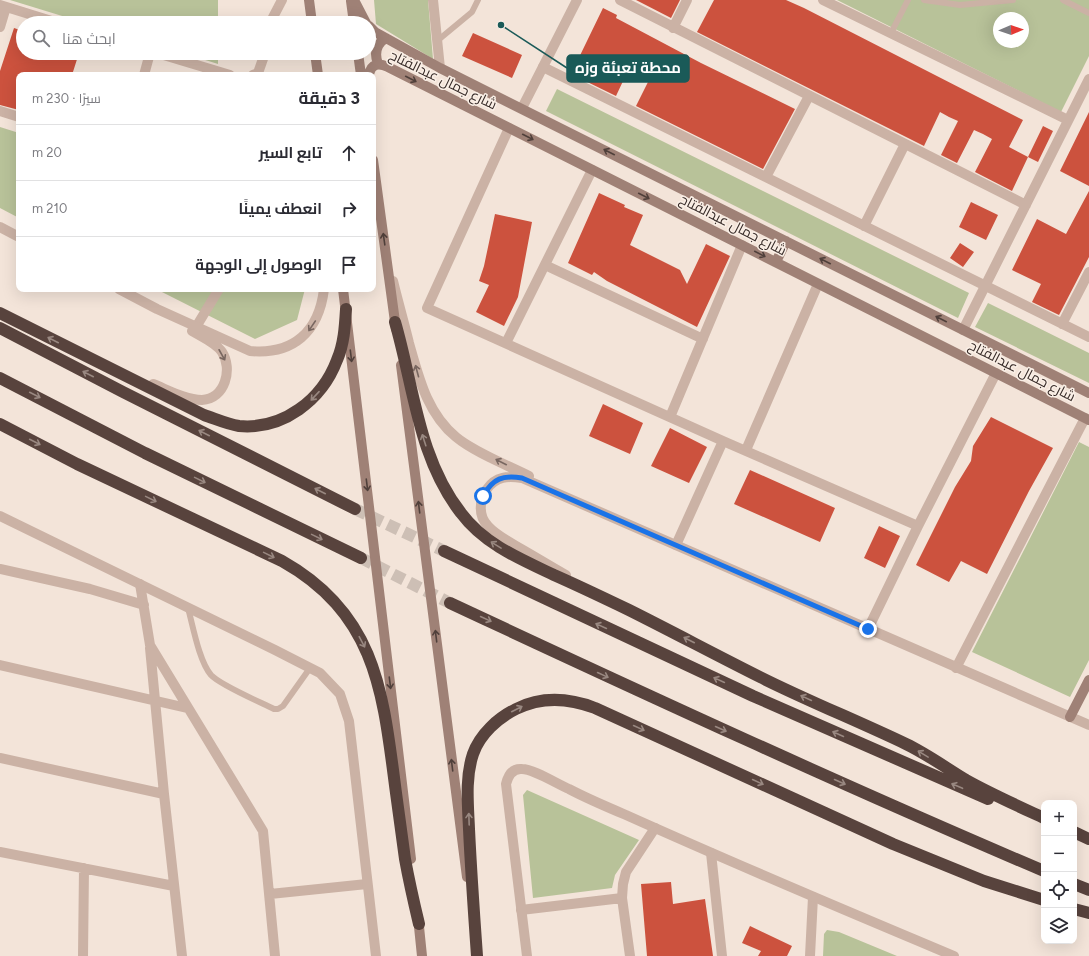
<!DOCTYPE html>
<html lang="ar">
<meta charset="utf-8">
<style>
:root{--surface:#fff;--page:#f7f7f7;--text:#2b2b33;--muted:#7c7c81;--line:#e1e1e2}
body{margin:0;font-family:Figtree,Cairo,sans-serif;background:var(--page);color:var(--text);direction:rtl}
.controls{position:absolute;right:12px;bottom:12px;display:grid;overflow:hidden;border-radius:8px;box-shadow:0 4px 16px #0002}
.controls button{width:36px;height:36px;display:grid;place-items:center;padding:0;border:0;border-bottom:1px solid var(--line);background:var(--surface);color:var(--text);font:20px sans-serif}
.compass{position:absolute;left:993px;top:12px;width:36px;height:36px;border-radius:50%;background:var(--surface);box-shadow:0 4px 16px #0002;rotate:88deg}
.stop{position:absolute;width:12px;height:12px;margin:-9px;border:3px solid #1a73e8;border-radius:50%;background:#fff}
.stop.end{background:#1a73e8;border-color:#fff;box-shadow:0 1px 4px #0008}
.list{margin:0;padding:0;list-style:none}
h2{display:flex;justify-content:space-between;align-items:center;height:52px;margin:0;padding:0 16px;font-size:17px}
h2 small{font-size:13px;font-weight:400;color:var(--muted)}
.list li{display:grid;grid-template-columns:26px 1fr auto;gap:12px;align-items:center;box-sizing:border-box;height:56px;padding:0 16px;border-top:1px solid var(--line)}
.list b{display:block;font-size:15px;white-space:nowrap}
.list em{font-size:13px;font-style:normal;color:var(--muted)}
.icon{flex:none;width:22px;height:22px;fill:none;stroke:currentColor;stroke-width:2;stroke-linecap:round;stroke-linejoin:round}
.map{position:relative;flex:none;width:1089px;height:956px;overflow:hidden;direction:ltr}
.search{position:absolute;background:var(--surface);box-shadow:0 4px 16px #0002;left:16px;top:16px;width:360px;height:44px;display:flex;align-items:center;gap:10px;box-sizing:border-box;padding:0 14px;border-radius:22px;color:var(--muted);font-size:15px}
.panel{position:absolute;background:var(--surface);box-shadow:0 4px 16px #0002;left:16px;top:72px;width:360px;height:220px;border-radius:8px;direction:rtl}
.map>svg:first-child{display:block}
</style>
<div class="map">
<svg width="1089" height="956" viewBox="0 0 1089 956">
<rect width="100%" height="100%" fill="#f3e4d9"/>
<path fill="#b8c299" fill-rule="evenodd" d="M10,0H218V23H85Z
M374,0H428L433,59L376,24Z
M837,0H1089V56L1061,112ZM999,18H1023V42H999Z
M183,53H218V64Z
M557,89L969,293L958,318L546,111Z
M0,127L19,133V218L0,208Z
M156,289H305L297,320L255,339Z
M988,303L1089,353V383L975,327Z
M1079,442L1089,447V660L1070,697L972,652Z
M527,790L639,840L615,875L612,888L533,898L523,795Z
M827,930L839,932L897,956H823L824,934Z"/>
<path fill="#cc523e" d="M636,0H680L671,18Z
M714,0H786L804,8L1023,120L1009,147L1028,157L1043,126L1053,131L1038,162L1028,157L1012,191L975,172L992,139L983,134L974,130L957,163L941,155L958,121L949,117L940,112L924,146L697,32Z
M603,8L617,15L616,18L701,63L795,109L763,169L636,106L653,72L632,62L616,96L571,74Z
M14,28L23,31V53H79L72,75H19V110L0,105V71Z
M473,33L522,55L512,78L462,56Z
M1089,112V186L1060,171Z
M1089,191V257L1059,315L1032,302L1041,284L1012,270L1037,219L1066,234Z
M599,193L625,205L624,207L643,215L630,245L680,270L687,284L706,244L730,256L697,327L607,281L594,272L592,275L568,263Z
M971,202L998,215L986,240L959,227Z
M495,214L532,222L518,297L504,326L476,312L489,285L479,281L484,266Z
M960,243L974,252L963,267L950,258Z
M603,404L643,423L630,454L589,436Z
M991,417L1053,448L1029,491L987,574L961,561L949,582L916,565L955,487L971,461L973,446Z
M670,428L707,447L689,483L651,466Z
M750,470L835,508L820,542L734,504Z
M879,526L900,536L885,568L864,558Z
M671,882L673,904L705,899L713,956H647L641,884Z
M750,926L792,946L787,956H758L761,951L742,943Z"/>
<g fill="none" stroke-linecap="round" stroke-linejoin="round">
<path stroke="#cdbfb5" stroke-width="12" stroke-dasharray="12 6" stroke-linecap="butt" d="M355,509L444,551
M361,558L450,603"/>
<path stroke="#cbb2a5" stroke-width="6" d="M924,0L960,5L1013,0
M1063,0L1089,13
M891,33L908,0
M437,41L472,12L478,0
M188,608C193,626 199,661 211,675C220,685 260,702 274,709H278L283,706L310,668"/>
<path stroke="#cbb2a5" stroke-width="10" d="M433,0L440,68
M620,0L1026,205
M823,0L1068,120
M0,5L58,23
M270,23L282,0
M0,27L6,7
M673,28L687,0
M157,53L230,75
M543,67L1089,337
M144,75L150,53
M253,75L258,73L265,53
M0,111L19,117
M509,128L427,308L723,441L918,526
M766,177L809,96
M864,226L905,144
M545,265L703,339
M1062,324L1089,272
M196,327L219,289
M963,330L1089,79
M506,343L592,170
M670,417L742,245
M746,450L818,284
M676,545L723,441
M0,569L90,589L144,605
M140,584L150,645L263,831L275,956
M868,629L918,526L996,373
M150,648L164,794L182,956
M0,665L187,708
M956,668L1085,418
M0,758L164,794
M0,852L174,886
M711,853L722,956
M270,894L367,884
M521,910L622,898
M83,956L84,868
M630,956L622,898L623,884L626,872L655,828
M810,956L813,897"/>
<path stroke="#cbb2a5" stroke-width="10" d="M522,108L577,0
M0,227L19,237
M393,281C398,302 404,322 409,343C419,378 427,413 456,437C474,452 507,465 529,476
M119,289L157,309L250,351C293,355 319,332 324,289
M153,384C168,390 186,400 202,400C225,399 233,369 222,352C216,343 202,337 192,331
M0,516L275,650L320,673L340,694L349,721L376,956
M566,575C550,566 534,556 518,547C508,541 496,535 488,526C478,516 479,500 487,489C496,476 508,476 522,478L1089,725
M527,956L506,784C508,776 512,768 522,769C534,769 557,784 569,789C588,799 607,807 626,815C735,864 844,910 954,956"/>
<path stroke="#9f8176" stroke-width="10" d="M309,0L312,23
M354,0L366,23
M351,1L354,23
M369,26L375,32L440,68L1089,393
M315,53L318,75
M358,53L361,75
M378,64C374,53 376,44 386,38
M369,75C371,63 379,63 388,67L1089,420
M373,160L396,329
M776,262L786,241
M343,289L411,859
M401,365L467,877
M1070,717L1089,680
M418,917L422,956"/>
<path stroke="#58433d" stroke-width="12" d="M0,313L204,415C216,419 227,424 239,426C283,430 322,400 337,360C344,344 345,326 346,309
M395,322C414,387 418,458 461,513C484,544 520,559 554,575C579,586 604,598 629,610C673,632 716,655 760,677C808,701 858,721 906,744C927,754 946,768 966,780C991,794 1018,806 1044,818
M0,328L123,392L355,509
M0,378L145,453L361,558
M0,424L77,464L282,561C378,615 383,695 396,793C399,815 402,837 405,859C409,881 414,903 419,924
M444,551L753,696L988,799
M450,603C647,695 844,786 1044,871
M1074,832L1089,839
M1074,884L1089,890
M1074,909L1089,913
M477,956C474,914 471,871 469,829C468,804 465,778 473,754C480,734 498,718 516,709C542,696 569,698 595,708L893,844L984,881L1044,900"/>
</g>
<defs><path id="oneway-shaft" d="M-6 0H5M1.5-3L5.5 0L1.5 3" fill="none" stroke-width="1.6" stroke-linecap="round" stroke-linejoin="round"/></defs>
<g stroke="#50403b">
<use href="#oneway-shaft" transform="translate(411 79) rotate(27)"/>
<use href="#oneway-shaft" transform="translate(528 137) rotate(27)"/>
<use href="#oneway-shaft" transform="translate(609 152) rotate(-153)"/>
<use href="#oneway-shaft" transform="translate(644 196) rotate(27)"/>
<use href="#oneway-shaft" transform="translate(384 239) rotate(-98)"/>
<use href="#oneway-shaft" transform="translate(760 254) rotate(27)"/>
<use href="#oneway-shaft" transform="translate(825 261) rotate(-153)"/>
<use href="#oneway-shaft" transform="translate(941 319) rotate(-153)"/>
<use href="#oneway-shaft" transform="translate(351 356) rotate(83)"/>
<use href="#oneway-shaft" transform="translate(367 485) rotate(83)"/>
<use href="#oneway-shaft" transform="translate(419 507) rotate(-97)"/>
<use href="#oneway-shaft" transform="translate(436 636) rotate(-97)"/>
<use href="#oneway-shaft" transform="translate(390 683) rotate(83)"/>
<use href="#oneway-shaft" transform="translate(452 765) rotate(-97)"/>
</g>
<g stroke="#796760">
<use href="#oneway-shaft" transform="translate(312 326) rotate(124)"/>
<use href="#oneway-shaft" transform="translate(222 355) rotate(61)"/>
<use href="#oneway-shaft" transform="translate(417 371) rotate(-105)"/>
<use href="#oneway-shaft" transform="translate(501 462) rotate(-153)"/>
</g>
<g stroke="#998881">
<use href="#oneway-shaft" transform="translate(53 340) rotate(-153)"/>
<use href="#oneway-shaft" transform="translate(88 374) rotate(-153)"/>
<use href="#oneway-shaft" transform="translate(35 395) rotate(27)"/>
<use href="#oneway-shaft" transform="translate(315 396) rotate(133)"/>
<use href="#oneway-shaft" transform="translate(204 433) rotate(-153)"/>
<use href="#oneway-shaft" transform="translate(424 440) rotate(-108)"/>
<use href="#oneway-shaft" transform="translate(35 442) rotate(27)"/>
<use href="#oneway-shaft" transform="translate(200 480) rotate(26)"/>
<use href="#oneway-shaft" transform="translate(320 491) rotate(-153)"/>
<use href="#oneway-shaft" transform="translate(151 499) rotate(26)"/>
<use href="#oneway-shaft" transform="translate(317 537) rotate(26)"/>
<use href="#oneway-shaft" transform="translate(496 545) rotate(-148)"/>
<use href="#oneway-shaft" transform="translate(269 555) rotate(26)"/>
<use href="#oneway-shaft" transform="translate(486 619) rotate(25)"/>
<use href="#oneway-shaft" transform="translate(601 626) rotate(-155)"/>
<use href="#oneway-shaft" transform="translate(689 640) rotate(-153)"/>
<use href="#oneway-shaft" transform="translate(362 642) rotate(62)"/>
<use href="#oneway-shaft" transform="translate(603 675) rotate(25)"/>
<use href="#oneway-shaft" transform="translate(719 680) rotate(-155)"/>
<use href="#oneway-shaft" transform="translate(806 698) rotate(-155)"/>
<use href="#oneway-shaft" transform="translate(517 709) rotate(-27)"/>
<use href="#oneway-shaft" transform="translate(639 728) rotate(25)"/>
<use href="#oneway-shaft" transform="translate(721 729) rotate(24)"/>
<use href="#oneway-shaft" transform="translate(838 734) rotate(-156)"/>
<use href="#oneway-shaft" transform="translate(923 754) rotate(-149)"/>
<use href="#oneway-shaft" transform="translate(758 782) rotate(25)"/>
<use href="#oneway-shaft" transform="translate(840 782) rotate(24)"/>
<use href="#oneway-shaft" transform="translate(957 786) rotate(-157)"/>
<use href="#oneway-shaft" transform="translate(469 819) rotate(-92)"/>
</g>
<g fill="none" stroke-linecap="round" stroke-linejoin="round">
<path stroke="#1a73e8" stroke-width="5" d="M483,496C493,478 503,475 522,478L868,629"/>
</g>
<g text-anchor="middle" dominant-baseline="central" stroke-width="3" stroke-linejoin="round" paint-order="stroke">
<g font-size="14" fill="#362a27" stroke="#faefe6">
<text transform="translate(443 80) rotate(26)">شارع جمال عبدالفتاح</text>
<text transform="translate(733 225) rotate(27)">شارع جمال عبدالفتاح</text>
<text transform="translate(1022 371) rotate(27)">شارع جمال عبدالفتاح</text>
</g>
</g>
<path fill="none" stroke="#1a5a58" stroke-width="1.5" d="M501 25L567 68"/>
<circle fill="#1a5a58" stroke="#faefe6" stroke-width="1.5" cx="501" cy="25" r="4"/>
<rect fill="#1a5a58" stroke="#1a5a58" stroke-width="1.5" x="567" y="55" width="122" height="27" rx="4"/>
<g font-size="15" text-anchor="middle" font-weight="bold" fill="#fff">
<text x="628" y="73">محطة تعبئة وزه</text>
</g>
</svg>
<div class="controls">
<button>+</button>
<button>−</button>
<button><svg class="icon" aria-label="locate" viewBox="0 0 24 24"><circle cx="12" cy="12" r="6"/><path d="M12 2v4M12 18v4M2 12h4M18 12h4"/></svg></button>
<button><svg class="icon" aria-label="layers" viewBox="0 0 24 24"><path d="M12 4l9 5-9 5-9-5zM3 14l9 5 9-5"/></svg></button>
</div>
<svg class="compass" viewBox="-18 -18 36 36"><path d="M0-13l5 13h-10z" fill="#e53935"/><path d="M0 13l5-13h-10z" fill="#7c7c81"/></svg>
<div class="stop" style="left:483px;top:496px"></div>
<div class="stop end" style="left:868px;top:629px"></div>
<div class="search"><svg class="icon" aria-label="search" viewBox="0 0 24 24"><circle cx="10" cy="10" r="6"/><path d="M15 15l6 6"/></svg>ابحث هنا</div>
<section class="panel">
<h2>3 دقيقة<small>سيرًا · 230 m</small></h2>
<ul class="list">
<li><svg class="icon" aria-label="ahead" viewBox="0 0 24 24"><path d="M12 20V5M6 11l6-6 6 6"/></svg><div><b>تابع السير</b></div><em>20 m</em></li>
<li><svg class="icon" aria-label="right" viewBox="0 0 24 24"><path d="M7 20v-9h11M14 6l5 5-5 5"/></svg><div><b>انعطف يمينًا</b></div><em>210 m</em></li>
<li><svg class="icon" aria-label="arrive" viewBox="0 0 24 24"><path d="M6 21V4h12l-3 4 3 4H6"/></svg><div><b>الوصول إلى الوجهة</b></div></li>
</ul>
</section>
</div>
